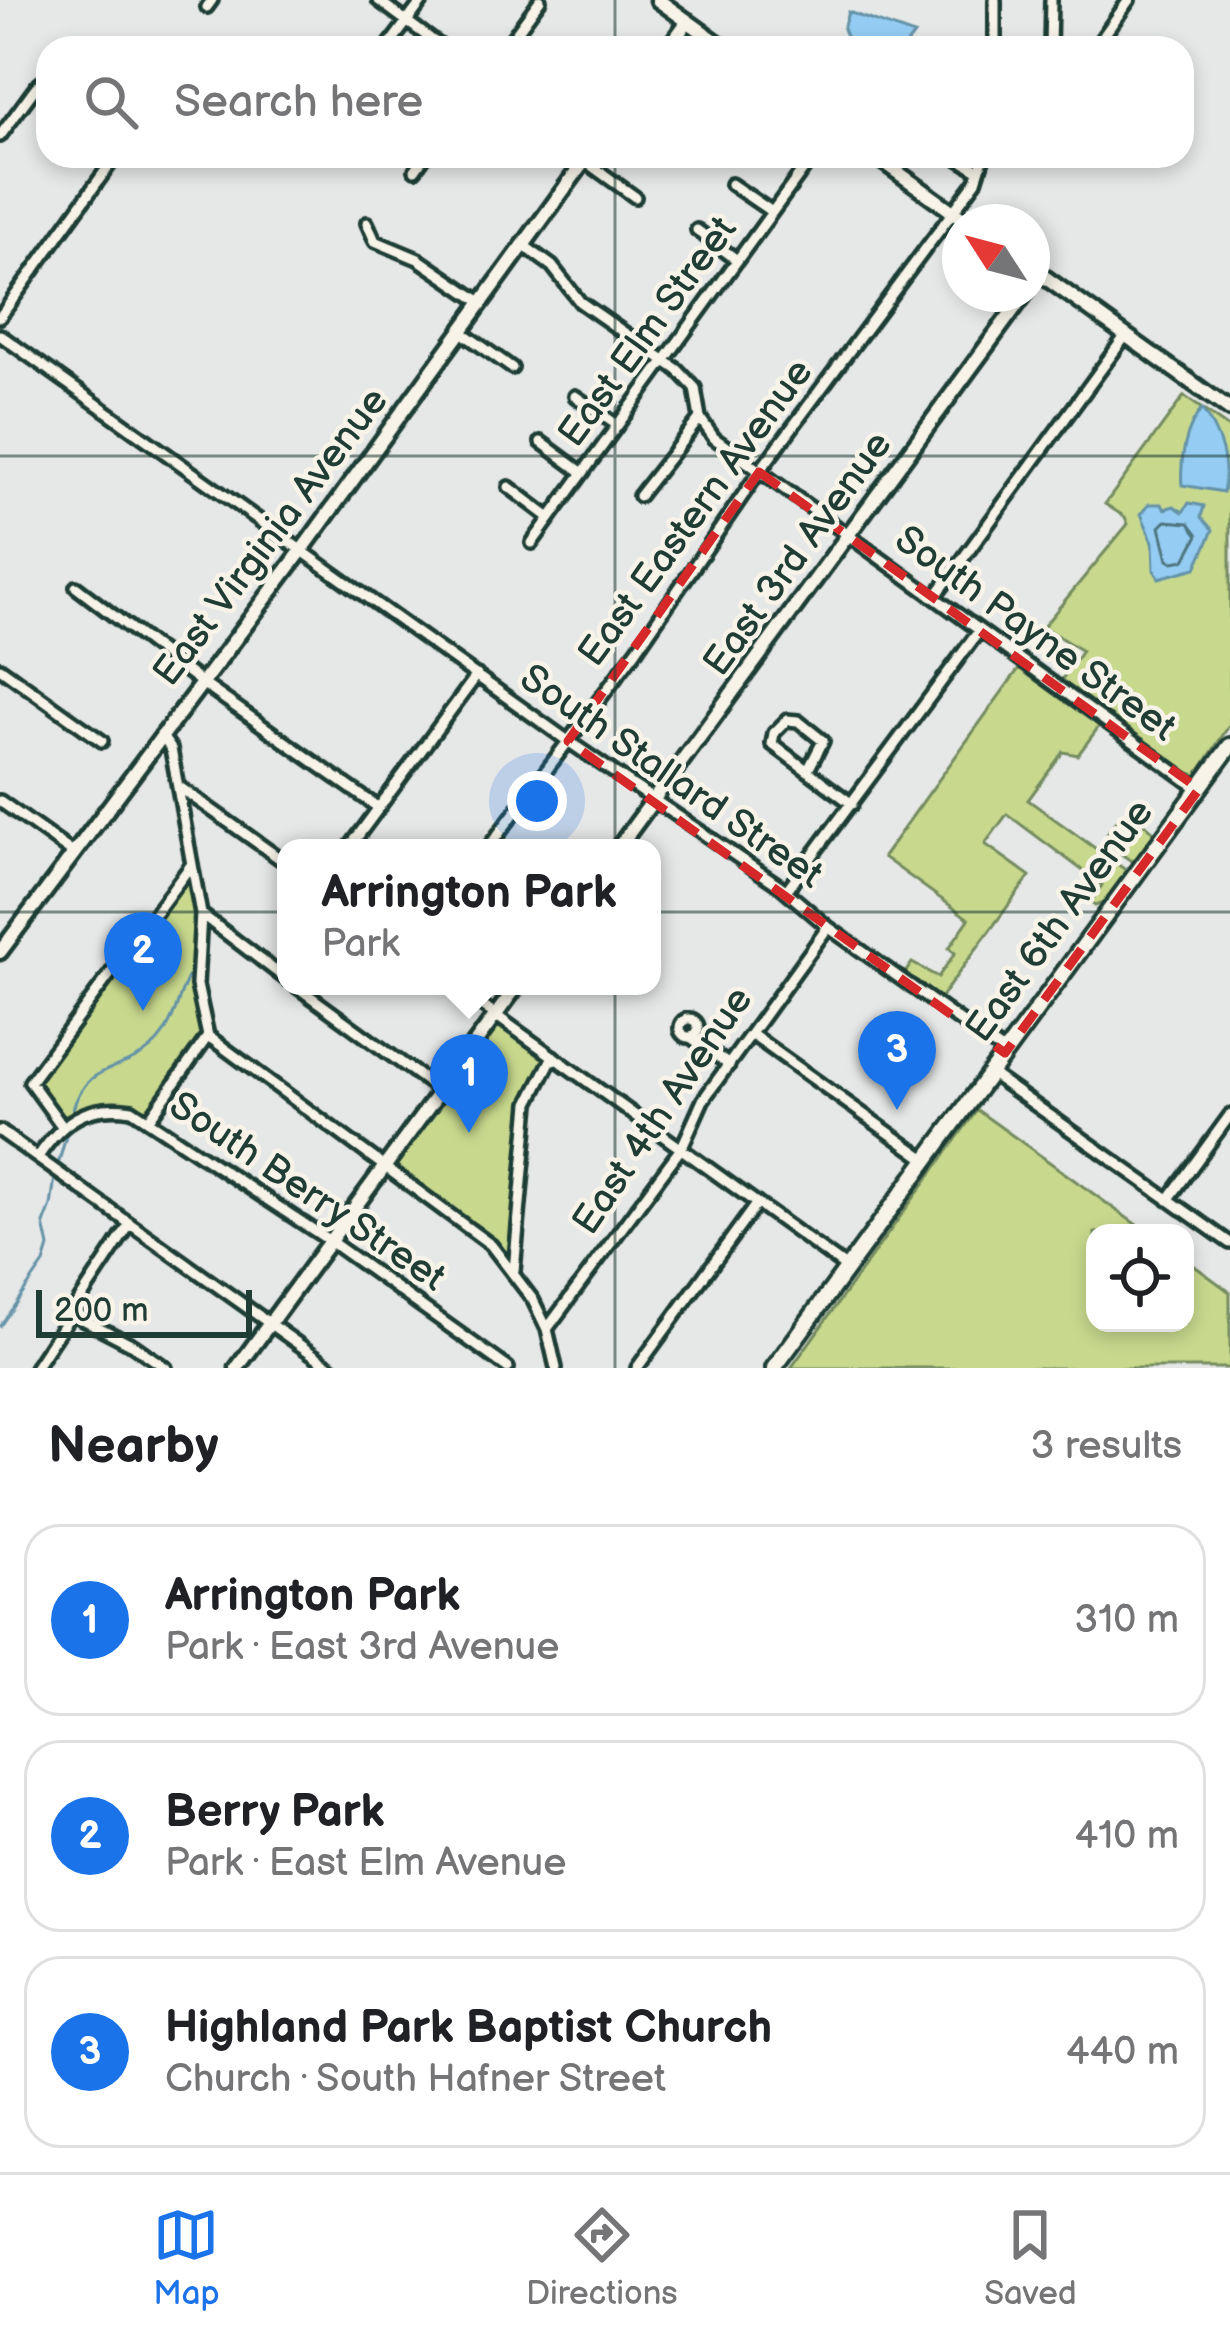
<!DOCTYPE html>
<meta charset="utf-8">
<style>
:root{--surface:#fff;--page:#f6f6f6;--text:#202124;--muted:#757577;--line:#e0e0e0;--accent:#1a73e8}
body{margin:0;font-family:"Balsamiq Sans",sans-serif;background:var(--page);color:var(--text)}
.controls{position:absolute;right:36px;bottom:36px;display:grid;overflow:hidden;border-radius:24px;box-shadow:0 6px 18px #0003}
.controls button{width:108px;height:108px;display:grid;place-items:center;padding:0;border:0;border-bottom:3px solid var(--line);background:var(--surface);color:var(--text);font:60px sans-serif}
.compass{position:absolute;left:942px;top:204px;width:108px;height:108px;border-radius:50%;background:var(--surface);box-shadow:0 6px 18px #0003;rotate:306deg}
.scale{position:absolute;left:36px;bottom:30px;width:216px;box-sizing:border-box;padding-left:12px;border:6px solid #1f3d34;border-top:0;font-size:33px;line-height:42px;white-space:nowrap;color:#1f3d34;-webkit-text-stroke:9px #f7f3e8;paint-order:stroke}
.you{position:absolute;left:537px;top:801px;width:42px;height:42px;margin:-30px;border:9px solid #fff;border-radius:50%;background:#1a73e8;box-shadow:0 0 0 18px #1a73e833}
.badge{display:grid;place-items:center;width:78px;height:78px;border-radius:50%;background:var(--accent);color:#fff;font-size:39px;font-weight:700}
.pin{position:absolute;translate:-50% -99px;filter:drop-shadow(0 3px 6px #0008)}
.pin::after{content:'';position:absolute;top:63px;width:42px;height:36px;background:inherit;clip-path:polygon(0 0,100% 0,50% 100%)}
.popup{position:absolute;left:277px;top:839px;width:384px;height:156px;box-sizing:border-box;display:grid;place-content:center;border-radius:24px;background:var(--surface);filter:drop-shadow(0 3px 9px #0005);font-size:39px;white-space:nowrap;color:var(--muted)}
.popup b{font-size:45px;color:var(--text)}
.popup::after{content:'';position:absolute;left:50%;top:100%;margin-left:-24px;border:24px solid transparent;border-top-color:var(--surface)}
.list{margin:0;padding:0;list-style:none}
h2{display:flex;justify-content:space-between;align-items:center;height:156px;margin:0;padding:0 48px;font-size:51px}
h2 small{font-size:39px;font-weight:400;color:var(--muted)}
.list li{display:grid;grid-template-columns:78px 1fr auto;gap:36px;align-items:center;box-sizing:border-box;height:192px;margin:0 24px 24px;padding:0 24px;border:3px solid var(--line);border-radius:36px}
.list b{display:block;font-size:45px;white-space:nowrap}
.list p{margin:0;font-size:39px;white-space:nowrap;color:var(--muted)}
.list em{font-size:39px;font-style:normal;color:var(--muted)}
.icon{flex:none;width:66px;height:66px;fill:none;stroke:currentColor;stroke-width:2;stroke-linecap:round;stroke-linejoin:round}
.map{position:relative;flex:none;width:1230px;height:1368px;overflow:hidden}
.search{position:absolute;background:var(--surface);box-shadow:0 6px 18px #0003;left:36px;right:36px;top:36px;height:132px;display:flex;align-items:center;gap:30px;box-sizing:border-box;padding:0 42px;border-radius:36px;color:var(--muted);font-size:45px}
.sheet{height:804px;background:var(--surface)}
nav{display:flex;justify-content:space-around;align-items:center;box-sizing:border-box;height:168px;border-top:3px solid var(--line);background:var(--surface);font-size:33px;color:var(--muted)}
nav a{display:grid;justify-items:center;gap:6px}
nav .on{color:var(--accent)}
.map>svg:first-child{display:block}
</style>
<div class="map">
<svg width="1230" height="1368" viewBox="0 0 1230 1368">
<rect width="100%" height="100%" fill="#e6e7e7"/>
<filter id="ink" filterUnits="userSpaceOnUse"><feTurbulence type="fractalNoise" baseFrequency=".00833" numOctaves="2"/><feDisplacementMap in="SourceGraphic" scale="24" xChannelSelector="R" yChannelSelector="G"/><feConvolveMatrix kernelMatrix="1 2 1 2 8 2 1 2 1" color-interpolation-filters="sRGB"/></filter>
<g filter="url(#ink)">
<path fill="#c8d98d" stroke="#748b60" stroke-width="3" d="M1184,396L1230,429V724L1197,775L1183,771L1060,682L1082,651L1043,627L1128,524L1125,517L1105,504Z
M1020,667L1100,725L1078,755L1063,752L1028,800L1127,871L1103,903L1095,906L1091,902L1102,885L1007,814L985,844L1030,876L938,1001L905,973L912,963L938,977L955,953L949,948L969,919L883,857Z
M1129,810L1155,833L1133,862C1102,842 1097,835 1129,810Z
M192,869L198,913L195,987L204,1035L149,1111C119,1095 90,1103 61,1117L35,1085L180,880Z
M497,1022L544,1054L546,1062L525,1103L510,1256L393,1170Z
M977,1110L1148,1233H1095V1323H1185V1259L1230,1292V1368H791Z"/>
<path fill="#94ccf3" stroke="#6593a7" stroke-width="3" d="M848,12L914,35L904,48H851L843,29Z
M1202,409C1219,433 1230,463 1223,492L1182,485C1180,460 1185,428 1202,409Z
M1189,503L1204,506L1201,517L1213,530L1196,568L1159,578L1154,570L1153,542L1141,514L1149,504H1161L1165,509L1174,506L1183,512Z"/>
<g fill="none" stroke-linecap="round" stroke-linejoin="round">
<path stroke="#4e7680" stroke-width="3" d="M1166,521L1189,523L1198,535L1185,560L1173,562L1168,559L1160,527Z"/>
<path stroke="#6593a7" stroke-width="3" d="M72,1112C87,1058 123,1076 155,1044C174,1025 177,999 188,977
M58,1165L68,1129
M0,1326L44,1263L49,1247L44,1224L51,1206L55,1177"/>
<defs>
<path id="street" d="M378,0L443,48
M207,7L212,0
M387,48L423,0
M505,48L540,0
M995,48V0
M1050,48L1051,0
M1095,48L1129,0
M0,136L36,87L48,77
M954,156L979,171
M585,161L635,197
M415,170L425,156
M731,184L772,212
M367,223L375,241L418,259L481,302
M697,230L737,260
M523,245L552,266L580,302L678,370L695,388L700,418L714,438L1199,789
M0,317L116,156
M460,331L512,368
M0,335L568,741L780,886L828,927L1005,1053
M575,396L617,425
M541,442L583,473
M509,487L550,518
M639,496L700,418
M532,543L813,156
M76,587L202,683L379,808
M935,597L1126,335
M0,668L102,741
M161,735L171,749L201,914L197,985L208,1036L491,1245L533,1300L547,1329L556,1368
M808,770L823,741L798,721L787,720L774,733L772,744L852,804
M178,786L286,863
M0,801L73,853
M349,848L477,675
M488,848L636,651L759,472L976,181L984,156
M786,891L979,631
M201,914L286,979
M296,986L440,1091
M455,986L847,1268
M680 1028a9 9 0 1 1 18 0a9 9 0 1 1-18 0Z
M751,1034L927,1160
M692,1038L729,1065
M990,1073L1230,1243
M150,1118L208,1036
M62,1126L30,1082L191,865
M0,1131L332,1368
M38,1157C62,1121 87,1103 132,1110L330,1241L508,1368
M1168,1200L1230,1115
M514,1271L529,1103L553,1056
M71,1313L133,1345L166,1368
M547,1329L682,1147L703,1100L828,927
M35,1368L130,1224
M637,1368L757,1203"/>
<path id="secondary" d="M658,0L725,48
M668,48L688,21
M875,156L967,222
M1032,268L1230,410
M618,848L1025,294
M0,952L302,550L588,156
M237,1368L517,986"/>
<path id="primary" d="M774,1368L1230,746"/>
</defs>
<use href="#street" stroke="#1f3d34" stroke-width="18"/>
<use href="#secondary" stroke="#1f3d34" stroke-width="21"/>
<use href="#primary" stroke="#1f3d34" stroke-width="22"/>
<use href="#street" stroke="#f7f3e8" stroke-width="9"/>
<use href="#secondary" stroke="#f7f3e8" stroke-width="12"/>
<use href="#primary" stroke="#f7f3e8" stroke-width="14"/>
</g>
</g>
<path fill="none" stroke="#d62828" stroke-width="9" stroke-dasharray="24 15" stroke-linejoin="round" d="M759,472L1199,789L1005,1053L568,741Z"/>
<path fill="none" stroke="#1f3d34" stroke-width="3" stroke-opacity="0.55" d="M615,0V48M615,156V1368M0,456H1230M0,912H1230"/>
<g text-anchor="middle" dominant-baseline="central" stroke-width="9" stroke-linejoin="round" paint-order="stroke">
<g font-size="39" fill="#1f3d34" stroke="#f7f3e8">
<text transform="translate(648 332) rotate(-54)">East Elm Street</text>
<text transform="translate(696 513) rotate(-54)">East Eastern Avenue</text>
<text transform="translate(271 537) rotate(-53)">East Virginia Avenue</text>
<text transform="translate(798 554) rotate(-54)">East 3rd Avenue</text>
<text transform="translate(1035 634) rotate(36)">South Payne Street</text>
<text transform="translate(671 777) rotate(35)">South Stallard Street</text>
<text transform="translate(1060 921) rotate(-54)">East 6th Avenue</text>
<text transform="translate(663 1111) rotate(-56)">East 4th Avenue</text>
<text transform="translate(307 1192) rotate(34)">South Berry Street</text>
</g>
</g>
</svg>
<div class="controls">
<button><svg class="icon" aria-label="locate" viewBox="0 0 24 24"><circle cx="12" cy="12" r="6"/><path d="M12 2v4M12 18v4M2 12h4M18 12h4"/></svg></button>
</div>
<svg class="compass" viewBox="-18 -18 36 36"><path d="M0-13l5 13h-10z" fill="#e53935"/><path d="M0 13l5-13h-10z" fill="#757577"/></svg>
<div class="scale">200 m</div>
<div class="you"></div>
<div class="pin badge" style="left:469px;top:1133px">1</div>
<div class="popup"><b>Arrington Park</b>Park</div>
<div class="pin badge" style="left:143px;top:1011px">2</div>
<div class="pin badge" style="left:897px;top:1110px">3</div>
<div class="search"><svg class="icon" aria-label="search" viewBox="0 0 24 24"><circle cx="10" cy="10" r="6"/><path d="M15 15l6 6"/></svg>Search here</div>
</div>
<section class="sheet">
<h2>Nearby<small>3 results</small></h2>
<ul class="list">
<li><span class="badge">1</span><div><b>Arrington Park</b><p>Park · East 3rd Avenue</p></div><em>310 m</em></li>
<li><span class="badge">2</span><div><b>Berry Park</b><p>Park · East Elm Avenue</p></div><em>410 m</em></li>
<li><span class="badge">3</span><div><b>Highland Park Baptist Church</b><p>Church · South Hafner Street</p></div><em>440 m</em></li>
</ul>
</section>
<nav>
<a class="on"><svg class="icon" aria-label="map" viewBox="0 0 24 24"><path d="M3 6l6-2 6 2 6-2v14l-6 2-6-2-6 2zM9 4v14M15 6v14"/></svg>Map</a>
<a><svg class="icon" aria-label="directions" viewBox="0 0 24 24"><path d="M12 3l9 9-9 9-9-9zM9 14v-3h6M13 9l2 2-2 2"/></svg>Directions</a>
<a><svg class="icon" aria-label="saved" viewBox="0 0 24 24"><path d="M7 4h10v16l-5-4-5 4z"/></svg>Saved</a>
</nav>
